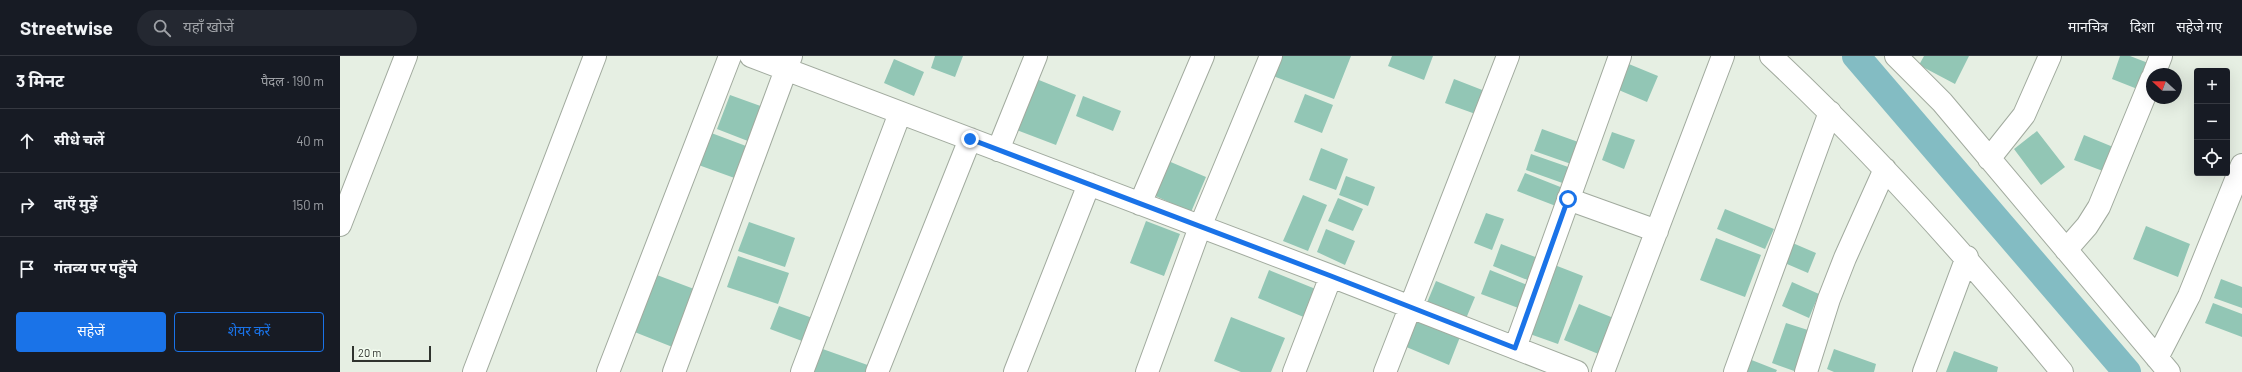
<!DOCTYPE html>
<html lang="hi">
<meta charset="utf-8">
<style>
:root{--surface:#171b24;--page:#242831;--text:#f1f3f6;--muted:#9ea1a6;--line:#363941;--accent:#1a73e8}
body{margin:0;font-family:Barlow,"Noto Sans Devanagari",sans-serif;background:var(--page);color:var(--text)}
.controls{position:absolute;right:12px;top:12px;display:grid;overflow:hidden;border-radius:4px;box-shadow:0 4px 16px #0002}
.controls button{width:36px;height:36px;display:grid;place-items:center;padding:0;border:0;border-bottom:1px solid var(--line);background:var(--surface);color:var(--text);font:20px sans-serif}
.compass{position:absolute;left:1806px;top:12px;width:36px;height:36px;border-radius:50%;background:var(--surface);box-shadow:0 4px 16px #0002;rotate:291deg}
.scale{position:absolute;left:12px;bottom:10px;width:79px;box-sizing:border-box;padding-left:4px;border:2px solid #2f332e;border-top:0;font-size:11px;line-height:14px;white-space:nowrap;color:#2f332e;-webkit-text-stroke:3px #f3fdf0;paint-order:stroke}
.stop{position:absolute;width:12px;height:12px;margin:-9px;border:3px solid #1a73e8;border-radius:50%;background:#fff}
.stop.end{background:#1a73e8;border-color:#fff;box-shadow:0 1px 4px #0008}
.list{margin:0;padding:0;list-style:none}
h2{display:flex;justify-content:space-between;align-items:center;height:52px;margin:0;padding:0 16px;font-size:17px}
h2 small{font-size:13px;font-weight:400;color:var(--muted)}
.list li{display:grid;grid-template-columns:26px 1fr auto;gap:12px;align-items:center;box-sizing:border-box;height:64px;padding:0 16px;border-top:1px solid var(--line)}
.list b{display:block;font-size:15px;white-space:nowrap}
.list em{font-size:13px;font-style:normal;color:var(--muted)}
.actions{display:flex;gap:8px;padding:12px 16px}
.actions a{flex:1;padding:9px 0;border:1px solid var(--accent);border-radius:4px;text-align:center;font-size:14px;color:var(--accent)}
.actions .main{background:var(--accent);color:#fff}
.icon{flex:none;width:22px;height:22px;fill:none;stroke:currentColor;stroke-width:2;stroke-linecap:round;stroke-linejoin:round}
.map{position:relative;flex:none;width:1902px;height:316px;overflow:hidden}
header{display:flex;align-items:center;gap:24px;box-sizing:border-box;height:56px;padding:0 20px;background:var(--surface);border-bottom:1px solid var(--line)}
header strong{font-size:19px}
nav{display:flex;gap:22px;margin-inline-start:auto;font-size:14px}
.search{width:280px;height:36px;background:var(--page);display:flex;align-items:center;gap:10px;box-sizing:border-box;padding:0 14px;border-radius:22px;color:var(--muted);font-size:15px}
main{display:flex}
aside{flex:1;background:var(--surface)}
.map>svg:first-child{display:block}
</style>
<header>
<strong>Streetwise</strong>
<div class="search"><svg class="icon" aria-label="search" viewBox="0 0 24 24"><circle cx="10" cy="10" r="6"/><path d="M15 15l6 6"/></svg>यहाँ खोजें</div>
<nav><a>मानचित्र</a><a>दिशा</a><a>सहेजे गए</a></nav>
</header>
<main>
<aside>
<h2>3 मिनट<small>पैदल · 190 m</small></h2>
<ul class="list">
<li><svg class="icon" aria-label="ahead" viewBox="0 0 24 24"><path d="M12 20V5M6 11l6-6 6 6"/></svg><div><b>सीधे चलें</b></div><em>40 m</em></li>
<li><svg class="icon" aria-label="right" viewBox="0 0 24 24"><path d="M7 20v-9h11M14 6l5 5-5 5"/></svg><div><b>दाएँ मुड़ें</b></div><em>150 m</em></li>
<li><svg class="icon" aria-label="arrive" viewBox="0 0 24 24"><path d="M6 21V4h12l-3 4 3 4H6"/></svg><div><b>गंतव्य पर पहुँचे</b></div></li>
</ul>
<div class="actions"><a class="main">सहेजें</a><a>शेयर करें</a></div>
</aside>
<div class="map">
<svg width="1902" height="316" viewBox="0 0 1902 316">
<rect width="100%" height="100%" fill="#e6efe3"/>
<g fill="none" stroke-linecap="round" stroke-linejoin="round">
<path stroke="#83bcc3" stroke-width="28" d="M1516,0L1787,316"/>
</g>
<path fill="#92c6b5" d="M595,0H623L615,21L591,12Z
M941,0H1011L994,43L933,20Z
M1052,0H1093L1084,24L1048,10Z
M1584,0H1629L1615,28L1579,9Z
M1780,0H1790L1816,10L1805,36L1772,23Z
M554,3L584,16L574,40L544,27Z
M1284,6L1318,20L1307,46L1274,32Z
M694,22L736,39L716,89L674,73Z
M1114,23L1150,37L1141,60L1105,47Z
M965,38L993,49L982,77L954,66Z
M390,39L426,52L413,87L377,73Z
M743,40L781,55L773,75L736,60Z
M1202,73L1241,87L1234,109L1194,95Z
M366,75L414,93L400,124L353,107Z
M1697,75L1725,111L1701,129L1674,93Z
M1272,76L1295,84L1284,113L1262,104Z
M1744,79L1778,93L1768,117L1734,104Z
M981,92L1008,103L996,134L969,124Z
M1191,98L1234,113L1228,129L1186,114Z
M826,104L866,121L851,156L811,138Z
M1185,117L1228,134L1221,152L1177,135Z
M1006,120L1035,131L1028,150L999,139Z
M963,139L987,149L968,195L943,185Z
M998,142L1023,153L1013,175L988,165Z
M1385,153L1434,173L1425,193L1377,173Z
M1146,157L1164,163L1152,194L1134,187Z
M806,165L840,178L824,220L790,207Z
M409,166L455,182L445,211L398,195Z
M1806,170L1850,188L1838,221L1793,203Z
M986,173L1015,185L1005,209L977,196Z
M1376,182L1421,199L1405,241L1360,224Z
M1448,185L1476,197L1468,217L1440,205Z
M1161,188L1198,202L1190,225L1153,210Z
M398,200L449,217L438,248L387,231Z
M1212,208L1243,220L1218,288L1187,277Z
M929,214L978,234L966,262L918,242Z
M1150,214L1190,230L1181,253L1141,238Z
M309,216L362,236L340,294L287,273Z
M1881,223L1902,231V252L1874,242Z
M1096,225L1135,241L1125,265L1086,249Z
M1452,226L1479,238L1469,262L1442,250Z
M1873,247L1902,258V281L1865,267Z
M1239,248L1276,263L1261,299L1224,284Z
M439,250L478,264L470,288L430,273Z
M891,261L945,282L931,316H901L874,305Z
M1075,262L1120,281L1109,309L1064,290Z
M1446,267L1471,275L1457,316L1432,307Z
M477,291L536,312L535,316H471Z
M1494,293L1536,308L1534,316H1494L1487,313Z
M1614,295L1658,311L1657,316H1606Z
M1404,301L1437,314L1436,316H1398Z"/>
<g fill="none" stroke-linecap="round" stroke-linejoin="round">
<defs>
<path id="street" d="M411,0L991,220L1237,316
M1431,0C1536,98 1631,205 1722,316
M1556,0L1602,46L1829,316
M1814,18L1821,0
M658,94L696,0
M1649,103L1684,59L1710,0
M1228,143L1317,175
M800,148L863,0
M0,169L66,0
M1726,194L1747,170L1759,151L1812,22
M1175,292L1280,0
M1817,302L1849,240L1902,109
M134,316L255,0
M268,316L390,0
M334,316L451,0
M462,316L560,57
M537,316L630,83
M675,316L749,128
M807,316L860,171L931,0
M954,316L991,220
M1045,316L1168,0
M1263,316L1383,0
M1395,316L1490,56
M1466,316L1489,243L1505,202L1545,113
M1584,316L1627,201"/>
</defs>
<use href="#street" stroke="#a1aa9e" stroke-width="24"/>
<use href="#street" stroke="#fff" stroke-width="22"/>
</g>
<g fill="none" stroke-linecap="round" stroke-linejoin="round">
<path stroke="#1a73e8" stroke-width="5" d="M630,83L991,220L1175,292L1228,143"/>
</g>
</svg>
<div class="controls">
<button>+</button>
<button>−</button>
<button><svg class="icon" aria-label="locate" viewBox="0 0 24 24"><circle cx="12" cy="12" r="6"/><path d="M12 2v4M12 18v4M2 12h4M18 12h4"/></svg></button>
</div>
<svg class="compass" viewBox="-18 -18 36 36"><path d="M0-13l5 13h-10z" fill="#e53935"/><path d="M0 13l5-13h-10z" fill="#9ea1a6"/></svg>
<div class="scale">20 m</div>
<div class="stop" style="left:1228px;top:143px"></div>
<div class="stop end" style="left:630px;top:83px"></div>
</div>
</main>
